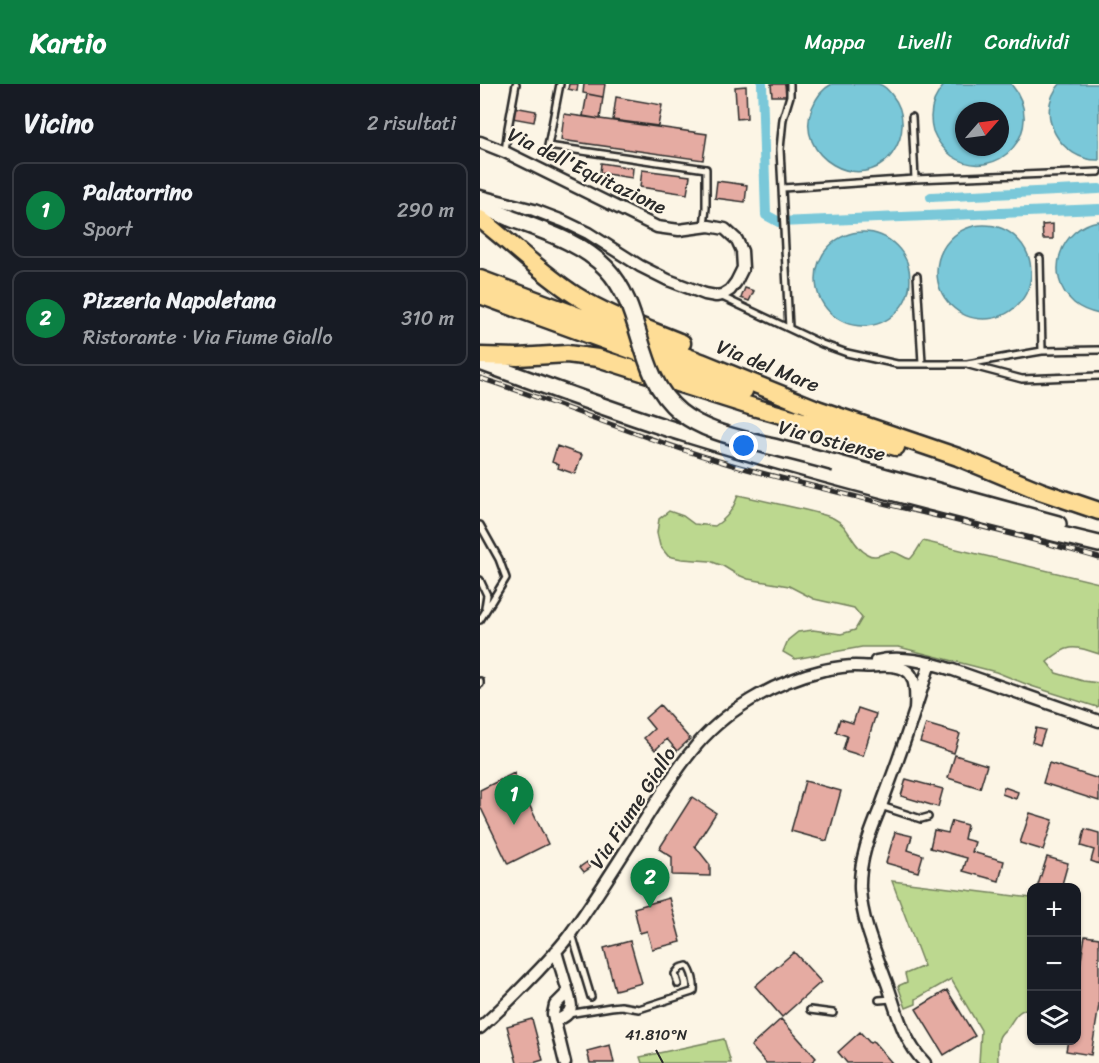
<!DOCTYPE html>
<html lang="it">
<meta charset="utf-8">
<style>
:root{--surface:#171b24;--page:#20242c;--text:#f1f3f6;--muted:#9ea1a6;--line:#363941;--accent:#0b8043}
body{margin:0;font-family:Sriracha,sans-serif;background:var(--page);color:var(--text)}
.controls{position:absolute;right:18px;bottom:18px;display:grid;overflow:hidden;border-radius:12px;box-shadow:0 2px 4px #0004}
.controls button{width:54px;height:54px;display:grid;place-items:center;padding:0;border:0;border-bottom:2px solid var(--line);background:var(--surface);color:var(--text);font:30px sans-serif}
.compass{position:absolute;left:475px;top:18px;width:54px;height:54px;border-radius:50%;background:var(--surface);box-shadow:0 2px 4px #0004;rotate:62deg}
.you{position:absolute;left:264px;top:362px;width:21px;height:21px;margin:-15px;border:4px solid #fff;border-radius:50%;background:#1a73e8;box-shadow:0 0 0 9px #1a73e833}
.badge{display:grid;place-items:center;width:39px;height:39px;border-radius:50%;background:var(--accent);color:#fff;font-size:20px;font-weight:700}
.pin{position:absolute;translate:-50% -50px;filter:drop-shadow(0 2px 3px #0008)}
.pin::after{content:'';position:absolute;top:32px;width:21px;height:18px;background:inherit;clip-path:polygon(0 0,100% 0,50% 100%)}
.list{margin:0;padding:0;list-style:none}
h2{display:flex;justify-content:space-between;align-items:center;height:78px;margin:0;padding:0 24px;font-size:26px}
h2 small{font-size:20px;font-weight:400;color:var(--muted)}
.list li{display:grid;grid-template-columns:39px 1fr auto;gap:18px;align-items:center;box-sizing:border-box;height:96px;margin:0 12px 12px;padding:0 12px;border:2px solid var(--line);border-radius:12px}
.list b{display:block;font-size:22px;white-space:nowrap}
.list p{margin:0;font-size:20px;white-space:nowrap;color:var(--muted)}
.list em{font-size:20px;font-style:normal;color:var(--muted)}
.icon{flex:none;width:33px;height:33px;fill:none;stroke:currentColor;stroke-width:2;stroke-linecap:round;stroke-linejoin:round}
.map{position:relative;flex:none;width:619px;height:979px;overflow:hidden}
header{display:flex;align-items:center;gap:36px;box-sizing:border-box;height:84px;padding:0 30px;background:var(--accent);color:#fff}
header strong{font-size:28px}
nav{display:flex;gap:33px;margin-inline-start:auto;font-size:21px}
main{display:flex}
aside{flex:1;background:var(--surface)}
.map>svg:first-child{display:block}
</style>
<header>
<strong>Kartio</strong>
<nav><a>Mappa</a><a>Livelli</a><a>Condividi</a></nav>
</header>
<main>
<aside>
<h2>Vicino<small>2 risultati</small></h2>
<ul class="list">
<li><span class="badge">1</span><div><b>Palatorrino</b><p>Sport</p></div><em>290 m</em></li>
<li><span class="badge">2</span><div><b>Pizzeria Napoletana</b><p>Ristorante · Via Fiume Giallo</p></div><em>310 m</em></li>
</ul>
</aside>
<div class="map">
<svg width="619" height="979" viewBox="0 0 619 979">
<rect width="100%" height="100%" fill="#fcf5e5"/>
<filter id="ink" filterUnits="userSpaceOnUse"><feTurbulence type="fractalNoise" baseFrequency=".0167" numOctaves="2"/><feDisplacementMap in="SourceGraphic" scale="12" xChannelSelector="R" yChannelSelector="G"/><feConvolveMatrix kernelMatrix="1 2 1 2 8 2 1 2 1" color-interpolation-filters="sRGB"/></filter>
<g filter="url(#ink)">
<path fill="#bcd88f" stroke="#74825d" stroke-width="1.5" d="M258,411C276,415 294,419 312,423C326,426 340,429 353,434C370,442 371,461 387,470C397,476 404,467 413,468C420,469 423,474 430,475C436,470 438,463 443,457L619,499V570C594,562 588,559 567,578L576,589L603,597L619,599V622L617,623L551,602L516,588L419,563H382L315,575L303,568L308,556L318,548L333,546L361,550L375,546L382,534L374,524L334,515L309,502L268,495L256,490L243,482L230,477L202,475L188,472L180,462L177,449L179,435L189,427L203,432L214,440L235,442C247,434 253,426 258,411Z
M412,797L551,814V924C539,925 535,932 529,942C526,946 521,948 519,954C517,961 518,971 518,979H499L501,946L471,895L436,915V920L426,924L418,902L427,898L425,890L444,882Z
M244,955L251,979H162L160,973Z"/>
<path fill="#7ac8d9" stroke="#5a8993" stroke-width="1.5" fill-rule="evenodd" d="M352,0C365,0 385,0 398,0C404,1 408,6 412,11C426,28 425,52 412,70C381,112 313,72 332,24C336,14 342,5 352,0Z
M465,0H531C569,45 517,102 472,72C463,65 457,57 453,47C448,29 453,13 465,0ZM484,27H520V63H484Z
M580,0H619V76C581,77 553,30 580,0Z
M619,137V230C610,228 601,225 594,219C563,192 580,143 619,137Z
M457 188a47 47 0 1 1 94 0a47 47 0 1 1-94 0Z
M336 195a47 47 0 1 1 94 0a47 47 0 1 1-94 0Z"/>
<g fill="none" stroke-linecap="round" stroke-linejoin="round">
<path stroke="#7ac8d9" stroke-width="10" d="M282,0L286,131L299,138L619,125
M451,113L619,105"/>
</g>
<path fill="#e5aba2" stroke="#2b2b2b" stroke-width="1.5" d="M89,0H98L97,7L88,5Z
M104,0H125L123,13L103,9Z
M291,0H305L306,12H292Z
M266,2L267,34L257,35L255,3Z
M107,10L123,13L120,35L103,32Z
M136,13L182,21L178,42L133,36Z
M34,23L56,27L54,38L32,34Z
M84,30L227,50L223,76L81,56Z
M121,79L153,84L152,94L120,89Z
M162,86L210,92L207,110L160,103Z
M237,97L267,101L265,118L235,114Z
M573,140V155H563L562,141Z
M265,204L274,207L269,217L261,214Z
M77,362L102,371L95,390L78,384L79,381L72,378Z
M180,621L210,655L197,667L187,655L175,666L164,654L174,645L165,634Z
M378,624L396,630L383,672L363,666L367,652L356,648L360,635L373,639Z
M446,640L480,650L474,669L440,658Z
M556,644L565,646L560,661L552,658Z
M475,671L507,681L500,704L468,694Z
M569,679L619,695V717L563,699Z
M34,689L68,760L28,780L0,722V706Z
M426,695L463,705L458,723L421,712Z
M325,697L361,707L347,757L311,747Z
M524,703L538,708L536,715L522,710Z
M212,713L236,729L215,762L230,781V792L192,791V773L179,765Z
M550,729L573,736L563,766L540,759Z
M472,737L487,741L484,755L495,758L492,768L524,777L519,797L483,787L487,774L450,764L454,746L468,749Z
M605,745L619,749V780L611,777L614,766L601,762Z
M415,748L432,752L428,766L443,771L438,788L406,779Z
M567,773L588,779L581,804H557Z
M107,778L110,784L104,788L100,783Z
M189,814L201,858L172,865L167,847L160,849L154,824Z
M605,852L619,854V921L611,971L586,967L588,956H596V906Z
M150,857L162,899L135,906L124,864Z
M314,868L341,898L302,933L275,902Z
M467,906L495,952L464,971L436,925Z
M52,935L63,976L53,979H37L27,942Z
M301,935L336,974L330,979H286L271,962Z
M380,948L390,959L393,957L412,979H367L358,968Z
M130,961L134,979H110L107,967Z"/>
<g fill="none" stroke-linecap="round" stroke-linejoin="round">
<defs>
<path id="lane" d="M80,0L68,62L226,85V124L224,142
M432,33L435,95
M25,68L28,44L36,0
M303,104L435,95L619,88
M560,174L562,267
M437,192L442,279
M240,212L342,260L367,269L417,280H487L562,267L619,266
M309,244L300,65L303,35L310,12V0
M489,281L542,295L619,292
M0,441L19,475L26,494L0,536
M0,496L7,511L5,524
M0,597V600
M401,722L441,735L448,733
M92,850L111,913
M399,916L412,915
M330,926L353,929
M88,930L131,923L141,922L159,925L212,908L214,907C215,900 212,887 207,882L200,884L195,890L198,900"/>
<path id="street" d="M0,58L25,68L177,143L199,146L229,142L245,145L257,156L262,167L263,184L256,198L250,206L242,211L236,212L225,210L188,196L160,182L108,149L83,137L54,126L0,112
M396,577C422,571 448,578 473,586L619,637
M74,937C81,935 90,931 91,922C92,918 78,876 76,867
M0,944C20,926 39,907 58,887C70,874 83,861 93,846C118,811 140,775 163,739C178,715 193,690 211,668C243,627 293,598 344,586C354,584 365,582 375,582C383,582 390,583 398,582C434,580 437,593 435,626
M85,979L73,930L75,921L87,909
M445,979C424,958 417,929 408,902C397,871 382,839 380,805C379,775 390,749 401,722C407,705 414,688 420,670C431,640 440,610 450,579"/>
<path id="secondary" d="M0,121L30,134
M0,278C61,300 122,323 184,343C327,388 473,425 619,460
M355,379L578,440"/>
<path id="primary" d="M0,135C32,160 61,189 95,211C128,232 166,244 202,259
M0,195L221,278L337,325L478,373L560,407L619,427
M0,211L264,307
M0,272L38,273L87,270L118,274L273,323L416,363"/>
</defs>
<use href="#lane" stroke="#2b2b2b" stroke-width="10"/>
<use href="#street" stroke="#2b2b2b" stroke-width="15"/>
<use href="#secondary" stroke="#2b2b2b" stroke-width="20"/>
<use href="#primary" stroke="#2b2b2b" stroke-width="21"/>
<use href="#lane" stroke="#fcf5e5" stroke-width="5"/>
<use href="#street" stroke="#fcf5e5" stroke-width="10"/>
<use href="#secondary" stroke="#fcf5e5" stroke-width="15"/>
<use href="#primary" stroke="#fedd96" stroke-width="16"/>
<defs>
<path id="rail" d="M0,294C84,321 165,356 249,380C372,415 497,438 619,474"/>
</defs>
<use href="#rail" stroke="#2b2b2b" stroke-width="5"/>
<use href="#rail" stroke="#fcf5e5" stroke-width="3" stroke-dasharray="9" stroke-linecap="butt"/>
<defs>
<path id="secondary-bridge" d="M30,134C63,147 101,158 126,184C166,226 154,290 200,328C225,348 259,354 289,362C311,367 333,373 355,379"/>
</defs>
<use href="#secondary-bridge" stroke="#2b2b2b" stroke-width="20" stroke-linecap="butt"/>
<use href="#secondary-bridge" stroke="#fcf5e5" stroke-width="15"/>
</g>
</g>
<path fill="none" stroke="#2b2b2b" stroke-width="2" d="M176,966L183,979"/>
<g text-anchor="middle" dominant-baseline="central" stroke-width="4.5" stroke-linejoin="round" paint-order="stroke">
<g font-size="20" fill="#2b2b2b" stroke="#fcf5e5">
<text transform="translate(107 87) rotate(26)">Via dell'Equitazione</text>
<text transform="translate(288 282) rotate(22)">Via del Mare</text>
<text transform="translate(352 357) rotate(15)">Via Ostiense</text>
<text transform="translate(153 724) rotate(-57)">Via Fiume Giallo</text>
</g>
</g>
<g font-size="15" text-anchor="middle" fill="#2b2b2b" stroke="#fcf5e5" stroke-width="4.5" stroke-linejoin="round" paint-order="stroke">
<text x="176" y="956">41.810°N</text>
</g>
</svg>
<div class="controls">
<button>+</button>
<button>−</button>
<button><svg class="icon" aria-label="layers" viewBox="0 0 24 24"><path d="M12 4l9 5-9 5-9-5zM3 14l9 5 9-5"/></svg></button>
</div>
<svg class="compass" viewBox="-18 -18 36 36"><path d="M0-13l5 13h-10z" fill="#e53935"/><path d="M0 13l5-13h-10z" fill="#9ea1a6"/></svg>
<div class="you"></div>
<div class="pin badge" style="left:34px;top:741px">1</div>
<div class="pin badge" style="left:170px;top:824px">2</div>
</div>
</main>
